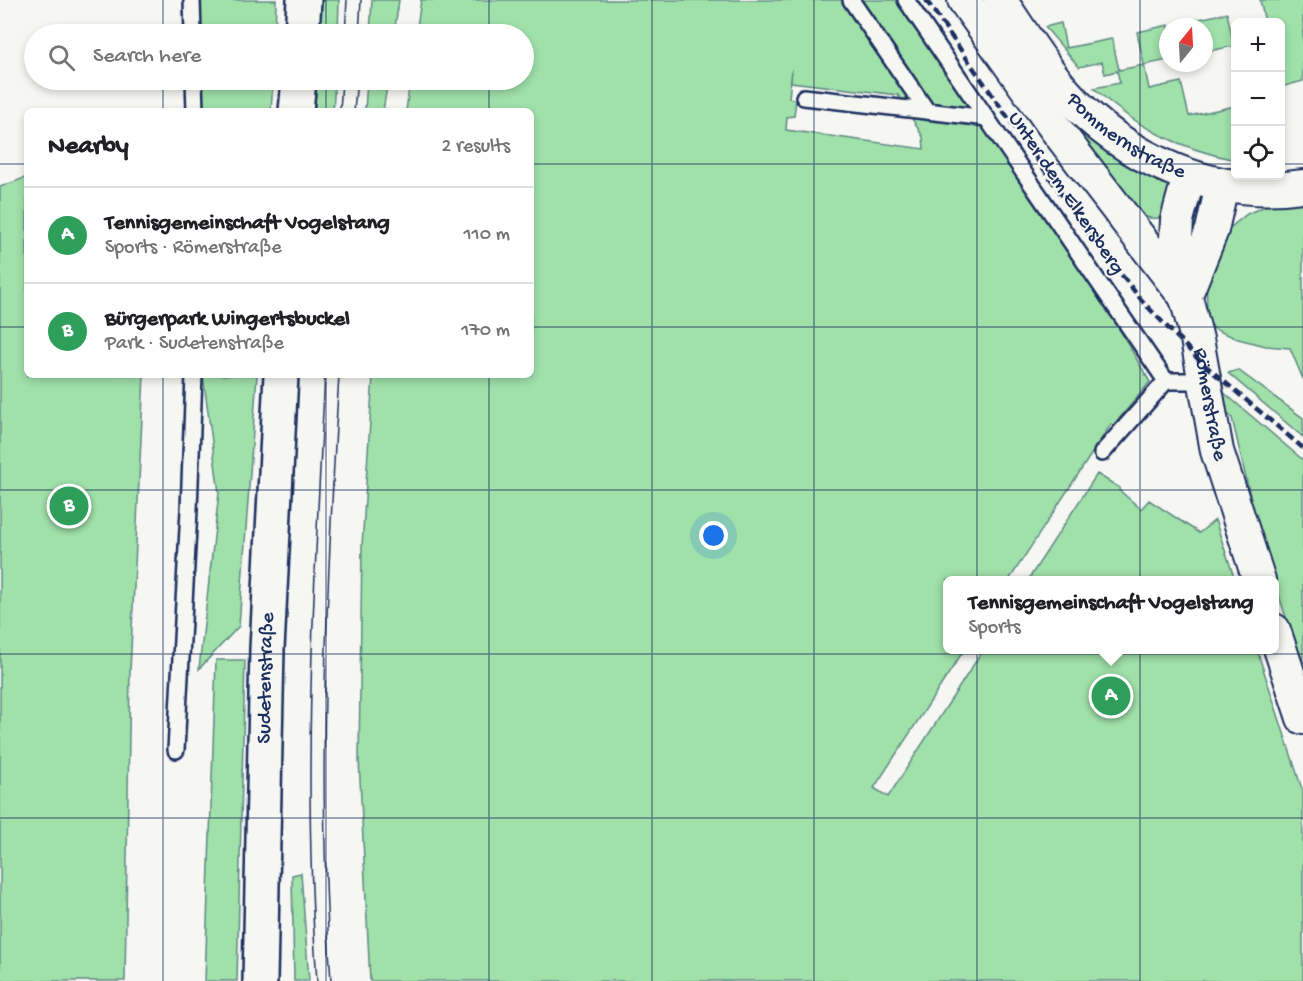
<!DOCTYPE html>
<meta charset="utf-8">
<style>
:root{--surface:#fff;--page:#f2f2f2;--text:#202124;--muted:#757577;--line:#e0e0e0;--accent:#c8321e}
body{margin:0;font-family:"Gochi Hand",sans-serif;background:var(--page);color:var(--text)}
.controls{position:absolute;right:18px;top:18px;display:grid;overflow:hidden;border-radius:9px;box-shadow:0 3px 9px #0003}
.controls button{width:54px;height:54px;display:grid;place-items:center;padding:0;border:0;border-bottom:2px solid var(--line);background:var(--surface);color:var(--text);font:30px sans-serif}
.compass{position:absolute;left:1159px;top:18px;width:54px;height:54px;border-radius:50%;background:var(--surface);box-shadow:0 3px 9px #0003;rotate:18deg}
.you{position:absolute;left:714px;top:536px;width:21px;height:21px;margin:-15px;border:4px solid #fff;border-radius:50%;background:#1a73e8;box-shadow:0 0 0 9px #1a73e833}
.badge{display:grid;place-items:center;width:39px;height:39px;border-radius:50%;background:var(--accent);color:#fff;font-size:20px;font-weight:700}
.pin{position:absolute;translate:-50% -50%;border:3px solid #fff;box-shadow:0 2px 6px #0006}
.popup{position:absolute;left:943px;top:576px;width:336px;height:78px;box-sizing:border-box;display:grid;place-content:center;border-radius:9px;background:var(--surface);filter:drop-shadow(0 2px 4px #0005);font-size:20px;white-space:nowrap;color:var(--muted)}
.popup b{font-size:22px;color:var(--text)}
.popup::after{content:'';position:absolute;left:50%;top:100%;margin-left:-12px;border:12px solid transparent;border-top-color:var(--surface)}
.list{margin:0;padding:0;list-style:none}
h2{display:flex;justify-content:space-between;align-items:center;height:78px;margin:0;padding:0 24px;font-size:26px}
h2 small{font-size:20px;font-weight:400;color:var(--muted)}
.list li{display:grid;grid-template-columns:39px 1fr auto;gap:18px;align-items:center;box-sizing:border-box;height:96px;padding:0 24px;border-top:2px solid var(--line)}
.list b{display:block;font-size:22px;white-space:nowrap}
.list p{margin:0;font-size:20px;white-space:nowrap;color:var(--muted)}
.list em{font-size:20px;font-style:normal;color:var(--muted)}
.icon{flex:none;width:33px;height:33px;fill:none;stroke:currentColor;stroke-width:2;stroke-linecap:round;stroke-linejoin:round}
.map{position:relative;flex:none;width:1303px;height:981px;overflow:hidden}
.search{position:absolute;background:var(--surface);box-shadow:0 3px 9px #0003;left:24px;top:24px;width:510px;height:66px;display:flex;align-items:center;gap:15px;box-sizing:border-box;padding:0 21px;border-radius:33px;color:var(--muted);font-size:22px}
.panel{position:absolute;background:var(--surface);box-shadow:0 3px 9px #0003;left:24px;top:108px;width:510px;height:270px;border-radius:9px}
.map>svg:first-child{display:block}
</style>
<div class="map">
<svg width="1303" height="981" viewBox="0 0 1303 981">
<rect width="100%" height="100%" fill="#f6f6f2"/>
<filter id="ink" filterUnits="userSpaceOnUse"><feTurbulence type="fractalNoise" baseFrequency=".0167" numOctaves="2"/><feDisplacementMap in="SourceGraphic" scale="12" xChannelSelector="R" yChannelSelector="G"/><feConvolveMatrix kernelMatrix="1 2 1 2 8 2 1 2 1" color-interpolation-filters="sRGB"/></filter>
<g filter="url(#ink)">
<path fill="#a0e0a9" stroke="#5e8884" stroke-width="1.5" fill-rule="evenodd" d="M200,0H276L275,34H201Z
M321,0H339L338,34H319Z
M372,0H399L394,34H370Z
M421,0H897L1092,282L1150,382L1113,426L1111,424L1009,580H948V650H964L874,788L888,797L983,650H1257L1303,792V981H370L359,759L362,546L373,375H531V111H406L410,80H524V34H416ZM792,69L791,82L898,95L923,137L924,149L786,130L787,117L794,116L796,100L789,98Z
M977,0H988L1172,188L1165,216C1155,220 1149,219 1140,214Z
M1260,0H1303V81L1281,87L1280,22H1265Z
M1227,13L1234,46L1204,52V27H1196L1194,20Z
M1061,23L1066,48L1112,39L1119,70L1144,65L1137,32L1169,25L1168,60L1144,65L1149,89L1181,82L1189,116L1235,106V160C1179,148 1136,128 1094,88L1120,83L1117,71L1105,74L1102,62L1079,67L1045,27Z
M202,80H273L271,111H202Z
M316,80H335L333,111H314Z
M367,80H388L383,111H365Z
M27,177V375H144L130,671L125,981H0V187Z
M1303,201V379L1290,348L1266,346L1238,339L1214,329L1207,318L1206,263L1221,235L1247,214L1265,206Z
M1238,370L1303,418V437L1228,373Z
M203,375H257L239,626L199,669L219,493Z
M1222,391L1303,460V670L1259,534L1232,418L1220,404Z
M1097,474L1120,488L1119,490L1141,509L1149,500L1199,533L1215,520L1235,580H1028Z
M216,660H245L237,981H205Z
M301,873L309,981H294L292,875Z"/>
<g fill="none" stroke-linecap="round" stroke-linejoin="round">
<defs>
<path id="lane" d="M192,0L193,34
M851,0L927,111
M906,0L1166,381H1205
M194,80L195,111
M804,97L987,118
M1102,453L1166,381
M176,750L189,510L194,375"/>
<g id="street">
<path d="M964,0L1055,128L1179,289"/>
<path id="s1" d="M1000,0C1020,29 1043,67 1066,93C1125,160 1214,199 1303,186"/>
<path id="s2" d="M1189,176L1177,220L1175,256L1197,339L1217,451L1259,580"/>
<path d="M1185,297L1212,230L1222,185"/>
<path d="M1274,630L1303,718"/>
</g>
<g id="secondary">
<path d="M302,34L304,0"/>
<path d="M296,111L299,80"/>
<path id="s3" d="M260,981L267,649L281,375"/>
</g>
</defs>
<use href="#lane" stroke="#1b2f5e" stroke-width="20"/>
<use href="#street" stroke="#1b2f5e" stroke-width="36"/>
<use href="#secondary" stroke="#1b2f5e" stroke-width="38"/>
<use href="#lane" stroke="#f6f6f2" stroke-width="15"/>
<use href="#street" stroke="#f6f6f2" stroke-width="32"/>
<use href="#secondary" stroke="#f6f6f2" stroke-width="33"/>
<path stroke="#1b2f5e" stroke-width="1.5" d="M345,34L347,0
M359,34L361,0
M340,111L342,80
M354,111L357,80
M317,981C302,779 314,577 325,375
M331,981C317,779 327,577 339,375"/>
<path stroke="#1b2f5e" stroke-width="4.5" stroke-dasharray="9 4.5" stroke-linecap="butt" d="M926,0L1094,241L1144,303L1201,362L1303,448"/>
</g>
</g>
<path fill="none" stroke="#1b2f5e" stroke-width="1.5" stroke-opacity="0.55" d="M163,0V34M326,0V34M489,0V34M652,0V981M814,0V981M977,0V981M1140,0V981M163,80V111M326,80V111M489,80V111M0,164H27M531,164H1236M1280,164H1303M0,327H27M531,327H1303M163,375V981M326,375V981M489,375V981M0,490H1303M0,654H1303M0,818H1303"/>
<g text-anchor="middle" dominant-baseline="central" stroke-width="4.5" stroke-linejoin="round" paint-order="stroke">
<g font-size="21" fill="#1b2f5e" stroke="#f6f6f2">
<text stroke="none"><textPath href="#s1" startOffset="189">Pommernstraße</textPath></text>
<text transform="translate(1065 194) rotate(56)">Unter dem Elkersberg</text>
<text stroke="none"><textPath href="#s2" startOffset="234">Römerstraße</textPath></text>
<text stroke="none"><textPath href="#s3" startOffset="303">Sudetenstraße</textPath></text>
</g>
</g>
</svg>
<div class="controls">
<button>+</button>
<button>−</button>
<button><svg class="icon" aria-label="locate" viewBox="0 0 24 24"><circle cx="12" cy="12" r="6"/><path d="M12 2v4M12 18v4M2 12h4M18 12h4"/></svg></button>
</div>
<svg class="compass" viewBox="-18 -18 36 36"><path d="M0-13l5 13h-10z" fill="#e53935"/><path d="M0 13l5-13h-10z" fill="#757577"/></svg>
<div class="you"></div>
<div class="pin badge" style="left:1111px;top:696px;background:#2e9e5b">A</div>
<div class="popup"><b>Tennisgemeinschaft Vogelstang</b>Sports</div>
<div class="pin badge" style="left:69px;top:506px;background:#2e9e5b">B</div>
<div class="search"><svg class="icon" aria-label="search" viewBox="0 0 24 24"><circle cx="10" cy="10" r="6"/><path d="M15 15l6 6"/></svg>Search here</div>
<section class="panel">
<h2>Nearby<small>2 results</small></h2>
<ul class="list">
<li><span class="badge" style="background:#2e9e5b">A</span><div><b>Tennisgemeinschaft Vogelstang</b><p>Sports · Römerstraße</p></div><em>110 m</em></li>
<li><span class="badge" style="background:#2e9e5b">B</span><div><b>Bürgerpark Wingertsbuckel</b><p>Park · Sudetenstraße</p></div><em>170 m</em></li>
</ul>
</section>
</div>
